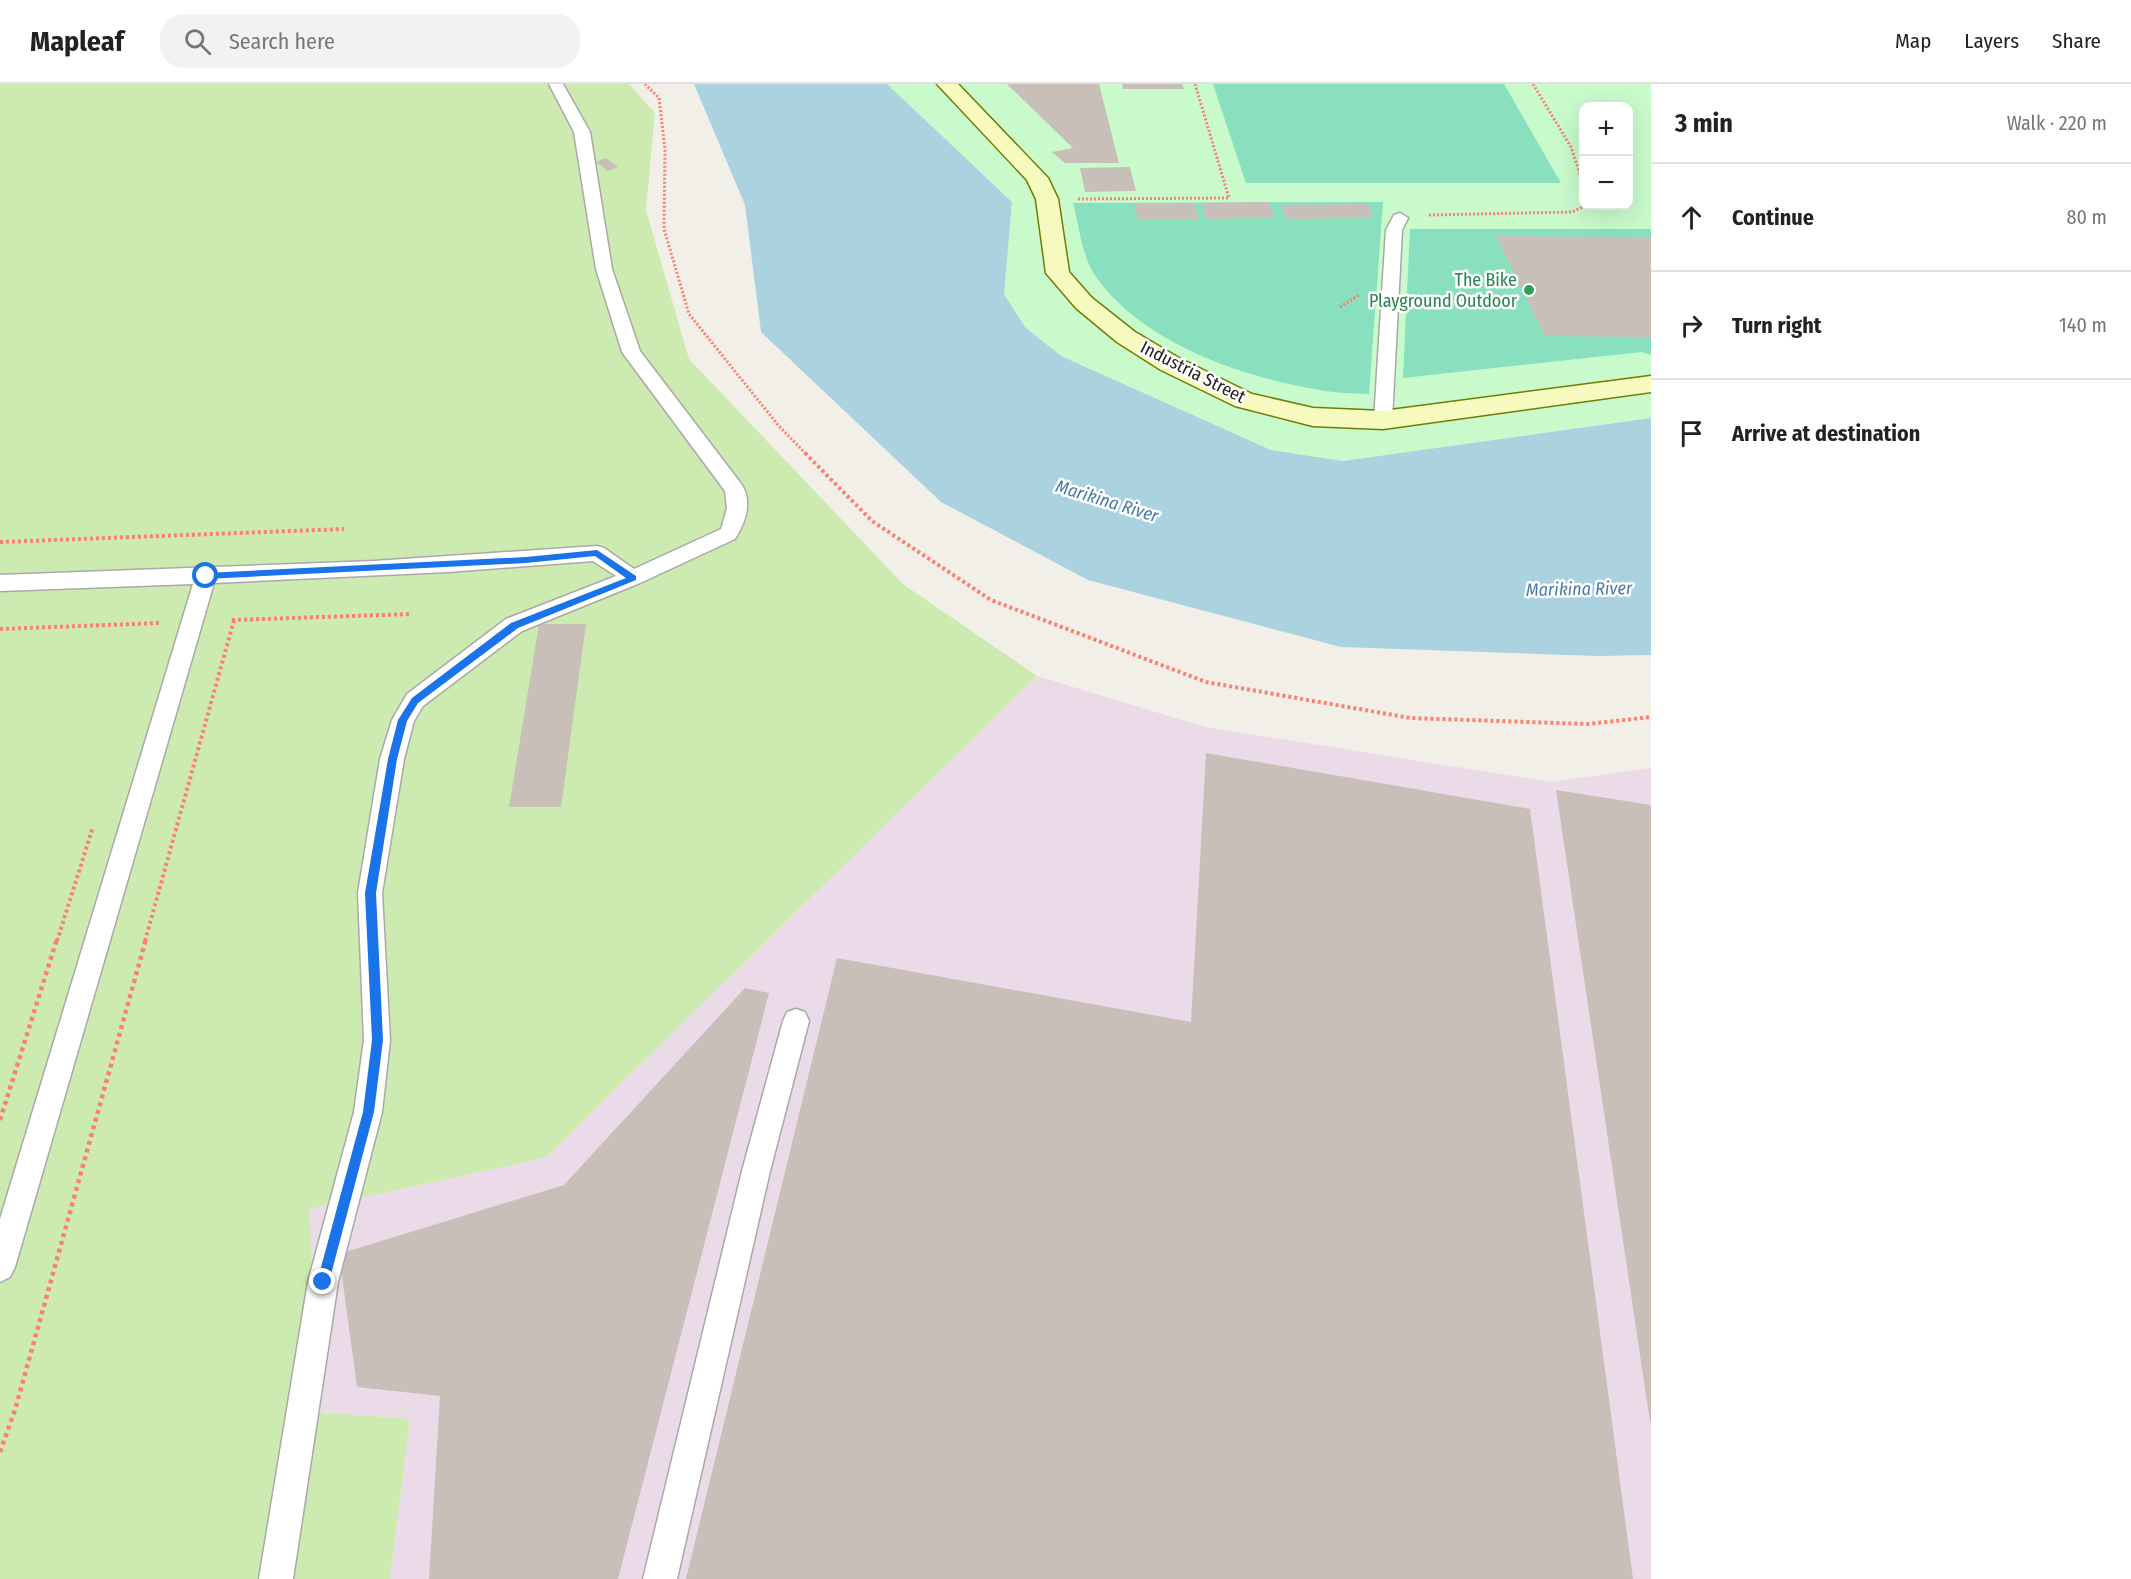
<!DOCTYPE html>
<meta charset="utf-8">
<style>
:root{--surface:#fff;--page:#f2f2f2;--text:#222;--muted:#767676;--line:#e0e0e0}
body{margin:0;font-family:"Fira Sans Condensed",sans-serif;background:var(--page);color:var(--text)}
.controls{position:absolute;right:18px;top:18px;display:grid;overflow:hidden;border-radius:12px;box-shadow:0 6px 24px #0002}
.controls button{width:54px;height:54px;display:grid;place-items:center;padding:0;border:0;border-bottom:2px solid var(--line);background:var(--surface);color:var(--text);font:30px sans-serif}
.stop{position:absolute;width:18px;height:18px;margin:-14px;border:4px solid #1a73e8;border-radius:50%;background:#fff}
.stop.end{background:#1a73e8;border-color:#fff;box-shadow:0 2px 6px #0008}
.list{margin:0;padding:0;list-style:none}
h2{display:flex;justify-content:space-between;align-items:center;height:78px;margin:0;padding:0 24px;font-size:26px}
h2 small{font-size:20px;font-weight:400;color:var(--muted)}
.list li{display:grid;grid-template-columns:39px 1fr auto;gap:18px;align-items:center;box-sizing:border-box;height:108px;padding:0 24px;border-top:2px solid var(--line)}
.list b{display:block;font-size:22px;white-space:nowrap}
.list em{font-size:20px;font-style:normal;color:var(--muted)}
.icon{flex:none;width:33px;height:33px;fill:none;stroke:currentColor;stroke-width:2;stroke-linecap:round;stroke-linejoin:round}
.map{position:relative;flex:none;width:1651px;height:1495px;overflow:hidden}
header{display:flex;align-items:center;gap:36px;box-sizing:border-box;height:84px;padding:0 30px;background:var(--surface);border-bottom:2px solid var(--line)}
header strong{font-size:28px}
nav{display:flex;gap:33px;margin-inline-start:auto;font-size:21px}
.search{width:420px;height:54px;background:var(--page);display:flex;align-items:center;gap:15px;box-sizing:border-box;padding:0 21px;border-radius:24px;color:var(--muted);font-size:22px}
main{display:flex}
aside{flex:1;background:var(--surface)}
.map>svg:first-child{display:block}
</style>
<header>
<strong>Mapleaf</strong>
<div class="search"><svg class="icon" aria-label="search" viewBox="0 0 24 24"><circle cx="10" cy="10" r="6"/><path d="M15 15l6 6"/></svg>Search here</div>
<nav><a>Map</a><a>Layers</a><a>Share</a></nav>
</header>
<main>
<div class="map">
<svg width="1651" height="1495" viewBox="0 0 1651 1495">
<rect width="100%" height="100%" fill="#f2efe9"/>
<path fill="#ebdbe8" d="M1037,592L1205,643L1551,698L1651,684V1495H390L410,1335L319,1328L309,1125L545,1074Z"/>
<path fill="#cdebb0" d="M0,0H629L655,29L646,126L689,275L903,500L1037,592L545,1074L309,1125L319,1328L410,1335L390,1495H0Z"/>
<path fill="#c8facc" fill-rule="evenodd" d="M887,0H1651V334L1343,377L1271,366L1061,272L1025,243L1004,210L1012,118ZM1584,22H1628V122H1584Z"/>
<path fill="#88e0be" d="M1213,0H1504L1561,99H1246Z
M1383,118L1369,310C1351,309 1332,309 1314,305C1239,292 1142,258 1096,193C1082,173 1079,142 1073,119Z
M1410,145H1651V271L1642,268L1403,294Z"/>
<path fill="#aad3df" d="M694,0H887L1012,118L1004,210L1025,243L1061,272L1271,366L1343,377L1651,334V571L1599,572L1341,563L1088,496L941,418L761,248L745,121Z"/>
<path fill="#c7bfb8" d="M1007,0H1099L1119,79H1065L1052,68L1073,64Z
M1122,0H1182L1184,5H1123Z
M606,74L618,83L608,87L596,78Z
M1130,83L1136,107L1085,108L1080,84Z
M1269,118L1275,134L1206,135L1201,119Z
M1194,119L1199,135L1138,136L1134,120Z
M1367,120L1374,134L1286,135L1281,121Z
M1496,152L1651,153V253L1545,252Z
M539,540H586L561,723H509Z
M1206,669L1530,725L1633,1495H686L837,874L1191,938Z
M1556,706L1651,721V1338H1650Z
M745,904L769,909L618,1495H429L440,1312L357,1303L339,1170L564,1101Z"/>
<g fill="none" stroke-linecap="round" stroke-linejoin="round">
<defs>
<path id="lane" d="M549,0H563L590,48L612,185L640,267L742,401C753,419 745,439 735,455L640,499L522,547L423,622L414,637L404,675L382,809L390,956L382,1028L338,1198L293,1495H259L308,1198L354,1028L364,956L358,809L380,675L392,636L407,610L506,535L616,492L593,477L448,488L214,499L15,1183L10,1193L0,1198V1135L193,500L0,507V491L374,477L597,462L604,464L634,485L721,445L727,424L725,407L622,268L596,185L574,48Z
M1400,129L1408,134L1402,146L1392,336L1390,340L1383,342L1376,340L1374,336L1386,146L1394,131Z
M796,925L805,928L809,937L770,1087L677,1495H643L742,1087L783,937L787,928Z"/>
<path id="secondary" d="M937,0H958L1048,94L1058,115L1069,188L1092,214L1135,248L1179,274L1252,310L1313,324L1383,327L1651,292V308L1383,345L1313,342L1235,322L1161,286L1117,258L1076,224L1046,189L1036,115L1027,96Z"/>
</defs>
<use href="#lane" stroke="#a9a9a9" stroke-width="3"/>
<use href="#secondary" stroke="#707d05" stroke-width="3"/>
<path stroke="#fa8072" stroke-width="3" stroke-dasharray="2 2" stroke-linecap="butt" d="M645,0L659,14L665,65L664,145L689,230L778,341L807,371
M1533,0L1571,63L1584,102
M1078,115L1229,114L1195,0
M1429,131L1572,128L1585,122
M1340,223L1359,211"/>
<path stroke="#fa8072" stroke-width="4" stroke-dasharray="3 3" stroke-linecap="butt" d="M805,369L872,437L991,516L1206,598L1410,634L1588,640L1651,633
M0,458L344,445
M232,536L412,530
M0,545L159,539
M57,857L93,743
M145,857L234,536"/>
<path stroke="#fa8072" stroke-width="4.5" stroke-dasharray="4 4" stroke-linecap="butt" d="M0,1036L57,855
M0,1368L15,1326L146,855"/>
<use href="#lane" fill="#fff" fill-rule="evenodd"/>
<use href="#secondary" fill="#f7fabf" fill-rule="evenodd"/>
</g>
<path fill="#1a73e8" d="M597,466L636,492V496L518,544L418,619L407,637L397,675L376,809L383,956L374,1028L329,1198L323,1204L317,1198L363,1028L372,956L365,809L388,675L398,636L412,614L511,539L626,494L595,472L526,479L206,495L202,492L206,489L526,473Z"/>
<circle fill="#2e9e5b" stroke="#fff" stroke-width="2" cx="1529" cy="206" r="6"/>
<g text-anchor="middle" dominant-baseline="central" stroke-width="5" stroke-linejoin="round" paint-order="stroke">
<g font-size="18" fill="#27864d" stroke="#fff" text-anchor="end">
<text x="1517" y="196">The Bike<tspan x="1517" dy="21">Playground Outdoor</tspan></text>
</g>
<g font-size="18" fill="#222" stroke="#fff">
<text transform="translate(1193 288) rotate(27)">Industria Street</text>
</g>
<g font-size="18" font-style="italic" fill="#4a7aab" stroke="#fff">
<text transform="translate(1107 417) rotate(17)">Marikina River</text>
<text transform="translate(1579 505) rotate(-1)">Marikina River</text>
</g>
</g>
</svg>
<div class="controls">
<button>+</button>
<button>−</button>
</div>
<div class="stop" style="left:206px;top:492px"></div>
<div class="stop end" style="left:323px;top:1198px"></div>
</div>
<aside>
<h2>3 min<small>Walk · 220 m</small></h2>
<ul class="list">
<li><svg class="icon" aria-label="ahead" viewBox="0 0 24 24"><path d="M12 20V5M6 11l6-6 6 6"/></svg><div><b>Continue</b></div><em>80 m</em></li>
<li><svg class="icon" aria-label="right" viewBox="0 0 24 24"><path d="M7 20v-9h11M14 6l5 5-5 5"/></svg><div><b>Turn right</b></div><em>140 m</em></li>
<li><svg class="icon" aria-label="arrive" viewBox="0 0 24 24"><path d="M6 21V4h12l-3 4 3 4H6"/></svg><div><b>Arrive at destination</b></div></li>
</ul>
</aside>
</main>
